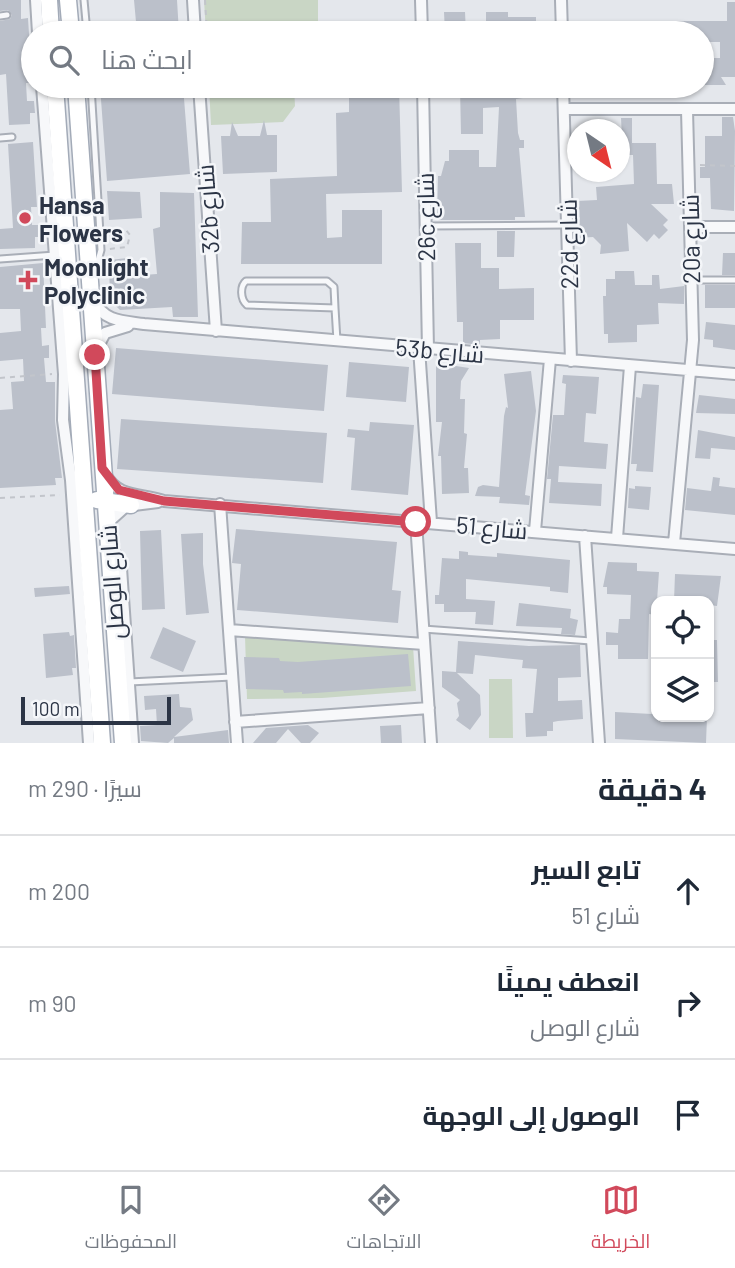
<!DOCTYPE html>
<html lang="ar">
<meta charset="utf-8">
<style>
:root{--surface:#fff;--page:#f2f2f3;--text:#1f2937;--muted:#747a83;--line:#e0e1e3;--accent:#d1495b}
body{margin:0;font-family:Barlow,Cairo,sans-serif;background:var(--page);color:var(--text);direction:rtl}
.controls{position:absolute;right:21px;bottom:21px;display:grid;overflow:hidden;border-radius:14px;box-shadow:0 2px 5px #0004}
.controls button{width:63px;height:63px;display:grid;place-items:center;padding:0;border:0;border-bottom:2px solid var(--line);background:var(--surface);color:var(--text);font:35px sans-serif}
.compass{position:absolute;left:567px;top:119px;width:63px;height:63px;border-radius:50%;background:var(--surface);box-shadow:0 2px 5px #0004;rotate:145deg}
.scale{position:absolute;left:21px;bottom:18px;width:150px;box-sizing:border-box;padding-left:7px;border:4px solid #2b3445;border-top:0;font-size:19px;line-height:24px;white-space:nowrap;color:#2b3445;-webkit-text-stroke:5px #f4f6f9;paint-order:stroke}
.stop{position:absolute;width:21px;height:21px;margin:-16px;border:5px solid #d1495b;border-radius:50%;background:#fff}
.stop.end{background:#d1495b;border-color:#fff;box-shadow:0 2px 7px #0008}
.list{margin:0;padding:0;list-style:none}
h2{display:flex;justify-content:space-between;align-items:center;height:91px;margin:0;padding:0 28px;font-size:30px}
h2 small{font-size:23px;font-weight:400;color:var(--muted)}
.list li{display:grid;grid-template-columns:46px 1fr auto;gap:21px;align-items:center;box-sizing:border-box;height:112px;padding:0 28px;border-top:2px solid var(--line)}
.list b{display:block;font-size:26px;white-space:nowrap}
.list p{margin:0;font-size:23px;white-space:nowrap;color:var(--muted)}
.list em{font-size:23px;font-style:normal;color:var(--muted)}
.icon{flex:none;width:38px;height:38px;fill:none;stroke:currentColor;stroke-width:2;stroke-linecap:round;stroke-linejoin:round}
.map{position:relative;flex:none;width:735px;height:743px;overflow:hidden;direction:ltr}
.search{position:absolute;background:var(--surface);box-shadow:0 2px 5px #0004;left:21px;right:21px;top:21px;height:77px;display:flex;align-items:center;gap:18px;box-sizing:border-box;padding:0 24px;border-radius:38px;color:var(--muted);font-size:26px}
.sheet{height:427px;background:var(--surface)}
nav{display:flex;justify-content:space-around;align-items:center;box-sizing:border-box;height:98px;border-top:2px solid var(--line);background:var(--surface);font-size:19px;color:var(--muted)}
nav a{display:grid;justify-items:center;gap:4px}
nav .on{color:var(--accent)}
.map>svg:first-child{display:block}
</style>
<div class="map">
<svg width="735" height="743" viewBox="0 0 735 743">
<rect width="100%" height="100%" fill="#e4e7ec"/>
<path fill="#c9d6c5" d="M204,0H318V33H206Z
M209,86H294L295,106L283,122L211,125Z
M245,636L413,646L416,691L322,698L247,699Z
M489,679H512L513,738H489Z"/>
<path fill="#bbc0ca" d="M0,0H21V19L28,18L32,83H26L27,101H34L35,113H30V124L9,125L6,74L0,75V21L10,19L12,15L8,10L0,11Z
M134,0H177L179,33H137Z
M727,2H735V77H721L726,85H705L702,58H720V42H702V33H669V21H727Z
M444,12H465L466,33H445Z
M486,12H508V17H536V33H486Z
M100,86H183L190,174L107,181Z
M349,86H399L402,192L326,194L327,238L342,237V210H382V264H241L242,222H271L270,179L337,176L336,113L349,112Z
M517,86V91H523V98L516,99L518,133L520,140H524V148H519L525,217H515V220H437L438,176H441L445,161H449V150H479V167H496L499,107L483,108V134H461L460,87Z
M722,117H733L735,131L734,211L711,209L710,178H700V167H705V136H722Z
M621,118H632V143H656L657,184H672L674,204H651L668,220L663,225L668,230L659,239L654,234L647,242L627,223L629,251L600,254L601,245L593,237L578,238L577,201L597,200L596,187L634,184L633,155H623Z
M264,120L267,135H277V172L223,174L221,136H230L232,122L238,136H260Z
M33,142L37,207H31L32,225H39V237H35V248L0,249V229L13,228L8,144Z
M107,191L140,192L142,218L109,220Z
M160,192L194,193L198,317H173L172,307L120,310L110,300L109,260L128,258L129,276L157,274L153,229L160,227Z
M497,231H515L514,257H497Z
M455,243H481V268H499V289L534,288V320H500V339L480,340V345L463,343V322H457Z
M723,253H735V275H722Z
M43,263L46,328H41L42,346L49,345V358H44L46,382H55V421L62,478H55L56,485L0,488V410L13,409L11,382L24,381L23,359L0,361V333L21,331L20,309H0V267Z
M615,271H634L635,285H652V275H659L660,289L684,286V304L658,303L659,324L637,325V342L608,343V334H604L603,296H606V279H615Z
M705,285H735V308H705Z
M706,322L735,325V350L713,347V340L704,339Z
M116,348L328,365L324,411L112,394Z
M349,362L409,367L406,402L346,397Z
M436,363L469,368L461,381L460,399H465L464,433L467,434L464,468H468L469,493L442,494L441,456H438L442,422H436Z
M531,371L536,411L525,495L530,496L529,505L499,503L500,497L475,496L478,487L483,485L499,487L504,416L506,407L508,408L504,374Z
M563,375L599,377L596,414L586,413L584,442L608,444L606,469L559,466L558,482L602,484L601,506L549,503L551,479H547L553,415H564L566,384L562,383Z
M643,384L659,385L653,472L636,471L637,464H631L636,397L641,398Z
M699,395L735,399V414L696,413Z
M121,419L327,433L323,483L117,469Z
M370,422L414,425L408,495L351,490L355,438L347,437L348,429L369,431Z
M698,430L735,437V450L711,448L710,459L695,458Z
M713,477L720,478L719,486L735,488V515L685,510L687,488L711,491Z
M635,486L651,487L649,510L628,508L629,488L635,489Z
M236,529L397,542L392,590L401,591L398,623L237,610L241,564L232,563Z
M161,530L165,609L142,610L140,531Z
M203,533V564L209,613L186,615L181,534Z
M459,551L468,552V555L497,557V553L570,560L568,593L550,591V587L466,579V599L495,601L493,625L475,624L476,612H444V604H435V595H439L442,558L459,559Z
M608,562L637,563V571L659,572L656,615L649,614L648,659H618V645H606V632L618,633L619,619H630L631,595L607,594V587H603Z
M675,574L721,576L717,606L709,605V601H674Z
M69,586L70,594L35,597L34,588Z
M519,603L571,609L570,618L578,620L575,635L561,634L562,628L516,626Z
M163,627L196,641L183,672L150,658Z
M69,632L70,636L74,635L76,668H72L73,675L46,678L43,634Z
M709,640H717L718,682H709Z
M458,641L529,646L580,645L581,677L558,678V701L582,700L583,719L558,721L553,722V731H547V736L526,737L525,713H533L537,669L522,668L523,660L475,655L473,674L457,673L480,695L481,715L470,730L456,720L459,716L457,703L460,700L442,687V671L456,672Z
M408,654L411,686L302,694V692L284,693L283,690L246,689L244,657L279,658L280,661L298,662Z
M179,694L180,707L191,708L193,720L174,737L228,730L229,743H174V738L168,743L141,741L140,726L157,725L156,709L145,710L144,696Z
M615,712L707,717L706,743L615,739Z
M308,725L319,733L310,743H301L288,729L276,743H253L266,728Z
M401,725L402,743H381L380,726Z"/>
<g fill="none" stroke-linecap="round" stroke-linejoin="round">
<defs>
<path id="lane" d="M84,0L87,33
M0,16L7,15
M91,86L101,250L95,272
M0,138L12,137
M426,226L568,225
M0,259L55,255
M693,280H735
M246,281H327L334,287L335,308L247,305C240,299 240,286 246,281Z
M335,308L337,341
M423,629L591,641
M129,682L232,677"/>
<path id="street" d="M36,0L38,33
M193,0L195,33
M421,0L422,33
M561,0L562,33
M42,86L64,374L63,420L71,480L89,743
M199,86L216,331
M423,86L428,349
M563,86L571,361
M564,109H735
M690,227H735
M94,301C104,322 124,321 144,324L735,374
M419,348L431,522
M96,350L105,333L128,326
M105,474C118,499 142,493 164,501L735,549
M220,504L237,743
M416,522L431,743
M106,524L126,506L158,502
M535,531L550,359
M585,536L599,743
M617,538L630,366
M674,543L693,340L687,110
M109,547L117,556L121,568L133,743
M229,630L424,644
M235,722L429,708"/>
<path id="primary" d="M49,0L51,33
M68,0L71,33
M55,86L102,743
M76,86L123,743
M97,500L131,505"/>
</defs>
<use href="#lane" stroke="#a9aeb7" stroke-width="9"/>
<use href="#street" stroke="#a9aeb7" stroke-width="14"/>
<use href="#primary" stroke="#a3abb8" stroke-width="19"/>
<path stroke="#c2c5cb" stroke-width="2" stroke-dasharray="5 5" stroke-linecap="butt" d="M205,0L207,33
M94,22H119L122,33
M700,165L735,166
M107,231L126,230L130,235L127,247L109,249
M0,378L52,374
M0,498L60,495"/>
<use href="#lane" stroke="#f7f8fa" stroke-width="5"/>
<use href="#street" stroke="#f7f8fa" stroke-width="10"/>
<use href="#primary" stroke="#fff" stroke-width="16"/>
</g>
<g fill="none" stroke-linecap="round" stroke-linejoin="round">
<path stroke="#d1495b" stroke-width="9" d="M95,355L102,468L119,490L164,501L416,522"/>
</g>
<g fill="#d1495b" stroke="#f4f6f9" stroke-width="2.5">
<circle cx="25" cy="218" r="7"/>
<path d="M24.5 269.5h7v7h7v7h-7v7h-7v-7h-7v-7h7z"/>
</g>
<g text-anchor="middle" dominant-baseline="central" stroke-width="5" stroke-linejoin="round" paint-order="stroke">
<g font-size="24" font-weight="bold" fill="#2b3445" stroke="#f4f6f9" text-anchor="start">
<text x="39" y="204">Hansa<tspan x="39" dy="28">Flowers</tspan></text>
<text x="44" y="266">Moonlight<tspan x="44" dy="28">Polyclinic</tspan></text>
</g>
<g font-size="24" fill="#2b3445" stroke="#f4f6f9">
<text transform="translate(207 209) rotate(-94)">32b شارع</text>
<text transform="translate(425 217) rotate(-91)">26c شارع</text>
<text transform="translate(690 239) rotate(-91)">20a شارع</text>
<text transform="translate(568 244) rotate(-91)">22d شارع</text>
<text transform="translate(440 350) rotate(5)">53b شارع</text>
<text transform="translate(492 527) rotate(5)">شارع 51</text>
<text transform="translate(111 582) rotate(-94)">شارع الوصل</text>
</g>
</g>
</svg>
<div class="controls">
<button><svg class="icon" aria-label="locate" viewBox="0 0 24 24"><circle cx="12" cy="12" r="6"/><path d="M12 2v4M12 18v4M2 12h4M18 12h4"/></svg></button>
<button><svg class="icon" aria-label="layers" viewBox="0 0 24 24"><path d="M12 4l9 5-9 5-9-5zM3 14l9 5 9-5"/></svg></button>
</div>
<svg class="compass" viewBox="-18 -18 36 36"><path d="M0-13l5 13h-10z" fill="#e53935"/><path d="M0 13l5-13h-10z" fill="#747a83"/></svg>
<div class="scale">100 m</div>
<div class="stop" style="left:416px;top:522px"></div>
<div class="stop end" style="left:95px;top:355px"></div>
<div class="search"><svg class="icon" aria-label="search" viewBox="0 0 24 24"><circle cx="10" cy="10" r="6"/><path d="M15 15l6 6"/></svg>ابحث هنا</div>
</div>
<section class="sheet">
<h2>4 دقيقة<small>سيرًا · 290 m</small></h2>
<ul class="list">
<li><svg class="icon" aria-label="ahead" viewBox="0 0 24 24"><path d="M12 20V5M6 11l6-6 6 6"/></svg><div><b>تابع السير</b><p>شارع 51</p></div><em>200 m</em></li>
<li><svg class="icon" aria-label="right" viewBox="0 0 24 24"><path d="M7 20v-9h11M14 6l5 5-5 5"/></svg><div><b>انعطف يمينًا</b><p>شارع الوصل</p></div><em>90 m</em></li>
<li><svg class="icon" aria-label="arrive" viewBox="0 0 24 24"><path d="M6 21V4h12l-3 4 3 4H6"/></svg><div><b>الوصول إلى الوجهة</b></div></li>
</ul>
</section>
<nav>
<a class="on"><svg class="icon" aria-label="map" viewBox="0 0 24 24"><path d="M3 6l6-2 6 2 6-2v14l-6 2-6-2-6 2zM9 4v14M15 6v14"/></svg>الخريطة</a>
<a><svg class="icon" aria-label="directions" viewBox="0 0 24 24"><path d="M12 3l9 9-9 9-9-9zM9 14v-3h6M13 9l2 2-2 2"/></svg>الاتجاهات</a>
<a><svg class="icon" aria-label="saved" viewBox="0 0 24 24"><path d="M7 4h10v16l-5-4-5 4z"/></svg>المحفوظات</a>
</nav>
